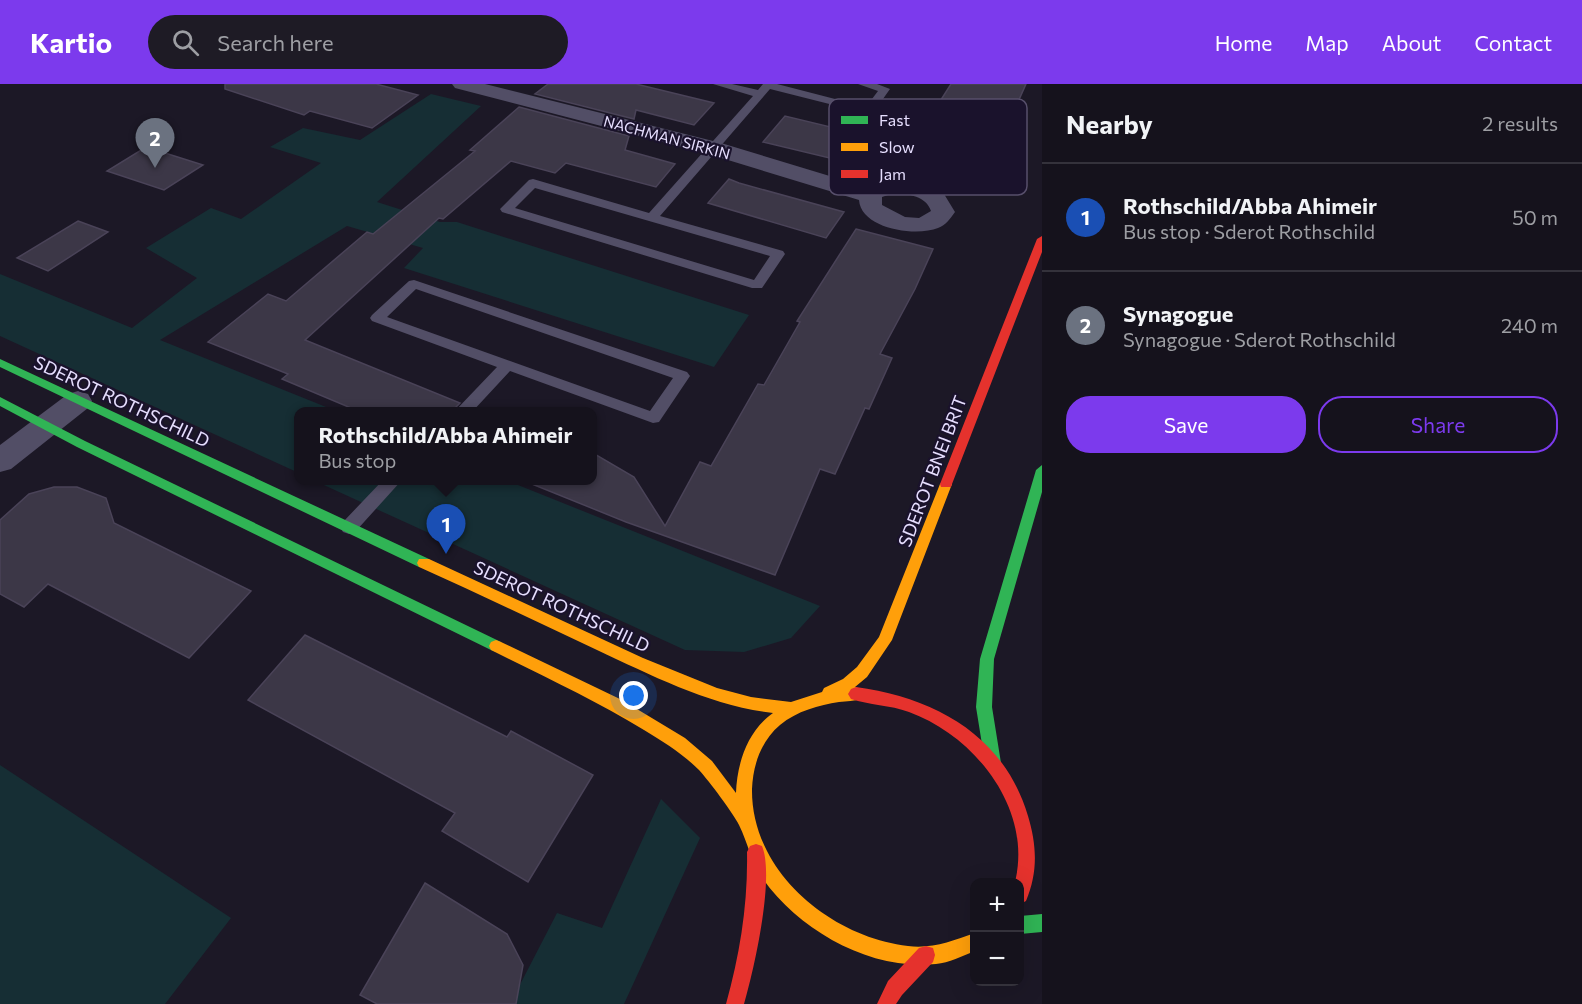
<!DOCTYPE html>
<meta charset="utf-8">
<style>
:root{--surface:#15121c;--page:#1e1b25;--text:#f1f3f6;--muted:#9d9ea3;--line:#34323b;--accent:#7c3aed}
body{margin:0;font-family:Commissioner,sans-serif;background:var(--page);color:var(--text)}
.controls{position:absolute;right:18px;bottom:18px;display:grid;overflow:hidden;border-radius:12px;box-shadow:0 6px 24px #0002}
.controls button{width:54px;height:54px;display:grid;place-items:center;padding:0;border:0;border-bottom:2px solid var(--line);background:var(--surface);color:var(--text);font:30px sans-serif}
.you{position:absolute;left:634px;top:612px;width:21px;height:21px;margin:-15px;border:4px solid #fff;border-radius:50%;background:#1a73e8;box-shadow:0 0 0 9px #1a73e833}
.badge{display:grid;place-items:center;width:39px;height:39px;border-radius:50%;background:var(--accent);color:#fff;font-size:20px;font-weight:700}
.pin{position:absolute;translate:-50% -50px;filter:drop-shadow(0 2px 3px #0008)}
.pin::after{content:'';position:absolute;top:32px;width:21px;height:18px;background:inherit;clip-path:polygon(0 0,100% 0,50% 100%)}
.popup{position:absolute;left:294px;top:323px;width:303px;height:78px;box-sizing:border-box;display:grid;place-content:center;border-radius:12px;background:var(--surface);filter:drop-shadow(0 2px 4px #0005);font-size:20px;white-space:nowrap;color:var(--muted)}
.popup b{font-size:22px;color:var(--text)}
.popup::after{content:'';position:absolute;left:50%;top:100%;margin-left:-12px;border:12px solid transparent;border-top-color:var(--surface)}
.list{margin:0;padding:0;list-style:none}
h2{display:flex;justify-content:space-between;align-items:center;height:78px;margin:0;padding:0 24px;font-size:26px}
h2 small{font-size:20px;font-weight:400;color:var(--muted)}
.list li{display:grid;grid-template-columns:39px 1fr auto;gap:18px;align-items:center;box-sizing:border-box;height:108px;padding:0 24px;border-top:2px solid var(--line)}
.list b{display:block;font-size:22px;white-space:nowrap}
.list p{margin:0;font-size:20px;white-space:nowrap;color:var(--muted)}
.list em{font-size:20px;font-style:normal;color:var(--muted)}
.actions{display:flex;gap:12px;padding:18px 24px}
.actions a{flex:1;padding:14px 0;border:2px solid var(--accent);border-radius:24px;text-align:center;font-size:21px;color:var(--accent)}
.actions .main{background:var(--accent);color:#fff}
.icon{flex:none;width:33px;height:33px;fill:none;stroke:currentColor;stroke-width:2;stroke-linecap:round;stroke-linejoin:round}
.map{position:relative;flex:none;width:1042px;height:920px;overflow:hidden}
header{display:flex;align-items:center;gap:36px;box-sizing:border-box;height:84px;padding:0 30px;background:var(--accent);color:#fff}
header strong{font-size:28px}
nav{display:flex;gap:33px;margin-inline-start:auto;font-size:21px}
.search{width:420px;height:54px;background:var(--page);display:flex;align-items:center;gap:15px;box-sizing:border-box;padding:0 21px;border-radius:33px;color:var(--muted);font-size:22px}
main{display:flex}
aside{flex:1;background:var(--surface)}
.map>svg:first-child{display:block}
</style>
<header>
<strong>Kartio</strong>
<div class="search"><svg class="icon" aria-label="search" viewBox="0 0 24 24"><circle cx="10" cy="10" r="6"/><path d="M15 15l6 6"/></svg>Search here</div>
<nav><a>Home</a><a>Map</a><a>About</a><a>Contact</a></nav>
</header>
<main>
<div class="map">
<svg width="1042" height="920" viewBox="0 0 1042 920">
<rect width="100%" height="100%" fill="#1c1826"/>
<path fill="#162e34" d="M431,10L481,22L377,118L440,138H457L749,231L714,283L404,184L423,164L347,142L160,256L336,327L299,328V389L0,252V190L132,244L197,194L146,164L211,124L241,135L321,79L270,63L303,44L360,56Z
M315,397H508L820,522L791,554L744,568L685,566Z
M0,681L231,834L165,920H0Z
M661,715L700,754L624,920H510L557,829L602,844Z"/>
<path fill="#3c3747" stroke="#4a4358" stroke-width="1.5" d="M225,0H376L418,11L372,44L310,27L304,31L225,5Z
M548,0H636L714,19L694,41L636,26L634,35L535,10Z
M951,0H1026L997,65L992,64L971,108L763,58L785,32L909,62L913,55H916Z
M519,23L629,52L625,66L675,80L656,103L566,79L555,89L511,77L443,135L439,134L305,256L460,319L452,327H358L282,295L288,290L208,258L268,210L286,217L367,148L373,150L475,67L470,66Z
M146,63L203,81L164,106L107,87Z
M729,95L739,99L844,128L826,154L708,119Z
M78,137L108,148L48,187L17,174Z
M856,145L933,165L915,205L880,270L892,274L869,325L865,324L835,390L820,385L775,491L626,438L527,398L593,396V369L634,393L665,442L700,378L711,382L758,300L764,301L800,238L797,237Z
M54,403H77L106,414L114,439L251,507L189,574L48,500L24,523L0,510V436L29,410Z
M305,551L507,653L511,647L593,691L528,798L442,747L455,729L248,616Z
M425,799L507,850L523,881L516,920H377L360,911Z"/>
<g fill="none" stroke-linecap="round" stroke-linejoin="round">
<path fill="#524e66" fill-rule="evenodd" d="M713,0H732L758,6L763,0H777L866,23L878,7L858,0H877L890,5L873,29L869,30L770,5L660,132L783,167L785,170L762,204H752L502,128L500,125L529,96L533,95L649,129L753,12ZM535,104L770,172L754,196L515,124Z
M414,196L687,288L690,292L659,338L653,339L510,287L472,328H454L497,283L372,237L370,234L372,231L409,197ZM416,205L673,294L650,327L387,233Z
M383,396H402L355,448L349,450L343,448L340,443L343,438Z"/>
<path fill="#524e66" fill-rule="evenodd" d="M452,0H485L721,59L866,103L894,95L924,100L944,110L955,128C950,135 946,141 938,144C916,153 861,145 859,116L705,69L455,4ZM894,109C909,110 926,112 931,127L919,134L905,133L882,121V113Z
M78,307L88,310L92,317L88,324L11,385L0,388V361L68,310Z"/>
<path fill="#30b455" fill-rule="evenodd" d="M0,275L429,475L431,479L429,483H419L0,283Z
M0,313L85,357L501,558L503,562L501,566L496,568L491,566L77,363L0,322Z
M1042,381V408L994,575L992,623L1001,679L999,684L993,686L987,684L985,679L976,623L980,575L1036,386Z
M1042,830V848L1020,850V832Z"/>
<path fill="#ff9f0a" fill-rule="evenodd" d="M946,395L952,400L892,556L867,593L855,603L861,605L864,610L861,615C854,617 847,617 839,618C819,621 797,627 780,641C761,657 753,681 752,705C751,788 831,853 908,862C932,865 952,857 975,849V867C962,872 949,879 936,880C871,887 800,847 763,795C751,778 748,759 739,741C733,729 709,697 699,686C683,670 664,658 644,646C595,616 543,592 491,566L489,562L491,558L496,556L501,558L622,616L685,654L712,677L736,709C737,680 747,647 773,629C711,622 653,592 597,566C538,538 479,510 419,483L417,479L419,475H429L643,574L717,604L751,613L791,618L822,608L824,604L843,595L857,583L879,553L940,400Z"/>
<path fill="#e5322d" fill-rule="evenodd" d="M1042,152V168L952,400L951,403H941L940,400L1037,155Z
M856,603C935,614 1004,651 1028,732C1037,762 1038,788 1026,817L1020,820V798H1015C1033,725 975,652 909,628C890,621 869,621 851,615L848,610L851,605Z
M756,760L762,762C775,793 754,886 744,920H726C740,870 748,820 747,768L750,762Z
M926,862L933,864L935,871L933,878L902,911L896,920H877L888,897L919,864Z"/>
</g>
<g text-anchor="middle" dominant-baseline="central" stroke-width="4.5" stroke-linejoin="round" paint-order="stroke">
<g font-size="15" fill="#e6defe" stroke="#1a122c">
<text transform="translate(667 53) rotate(15)">NACHMAN SIRKIN</text>
</g>
<g font-size="18" fill="#e6defe" stroke="#1a122c">
<text transform="translate(122 317) rotate(25)">SDEROT ROTHSCHILD</text>
<text transform="translate(932 387) rotate(-69)">SDEROT BNEI BRIT</text>
<text transform="translate(562 522) rotate(25)">SDEROT ROTHSCHILD</text>
</g>
</g>
<rect x="829" y="15" width="198" height="96" rx="9" fill="#1a122c" stroke="#574f6b" stroke-width="1.5"/>
<rect x="841" y="32" width="27" height="8" fill="#30b455"/>
<rect x="841" y="59" width="27" height="8" fill="#ff9f0a"/>
<rect x="841" y="86" width="27" height="8" fill="#e5322d"/>
<g font-size="16" fill="#e6defe">
<text x="879" y="42">Fast</text>
<text x="879" y="69">Slow</text>
<text x="879" y="96">Jam</text>
</g>
</svg>
<div class="controls">
<button>+</button>
<button>−</button>
</div>
<div class="you"></div>
<div class="pin badge" style="left:446px;top:470px;background:#1a4fb4">1</div>
<div class="popup"><b>Rothschild/Abba Ahimeir</b>Bus stop</div>
<div class="pin badge" style="left:155px;top:84px;background:#6b7280">2</div>
</div>
<aside>
<h2>Nearby<small>2 results</small></h2>
<ul class="list">
<li><span class="badge" style="background:#1a4fb4">1</span><div><b>Rothschild/Abba Ahimeir</b><p>Bus stop · Sderot Rothschild</p></div><em>50 m</em></li>
<li><span class="badge" style="background:#6b7280">2</span><div><b>Synagogue</b><p>Synagogue · Sderot Rothschild</p></div><em>240 m</em></li>
</ul>
<div class="actions"><a class="main">Save</a><a>Share</a></div>
</aside>
</main>
